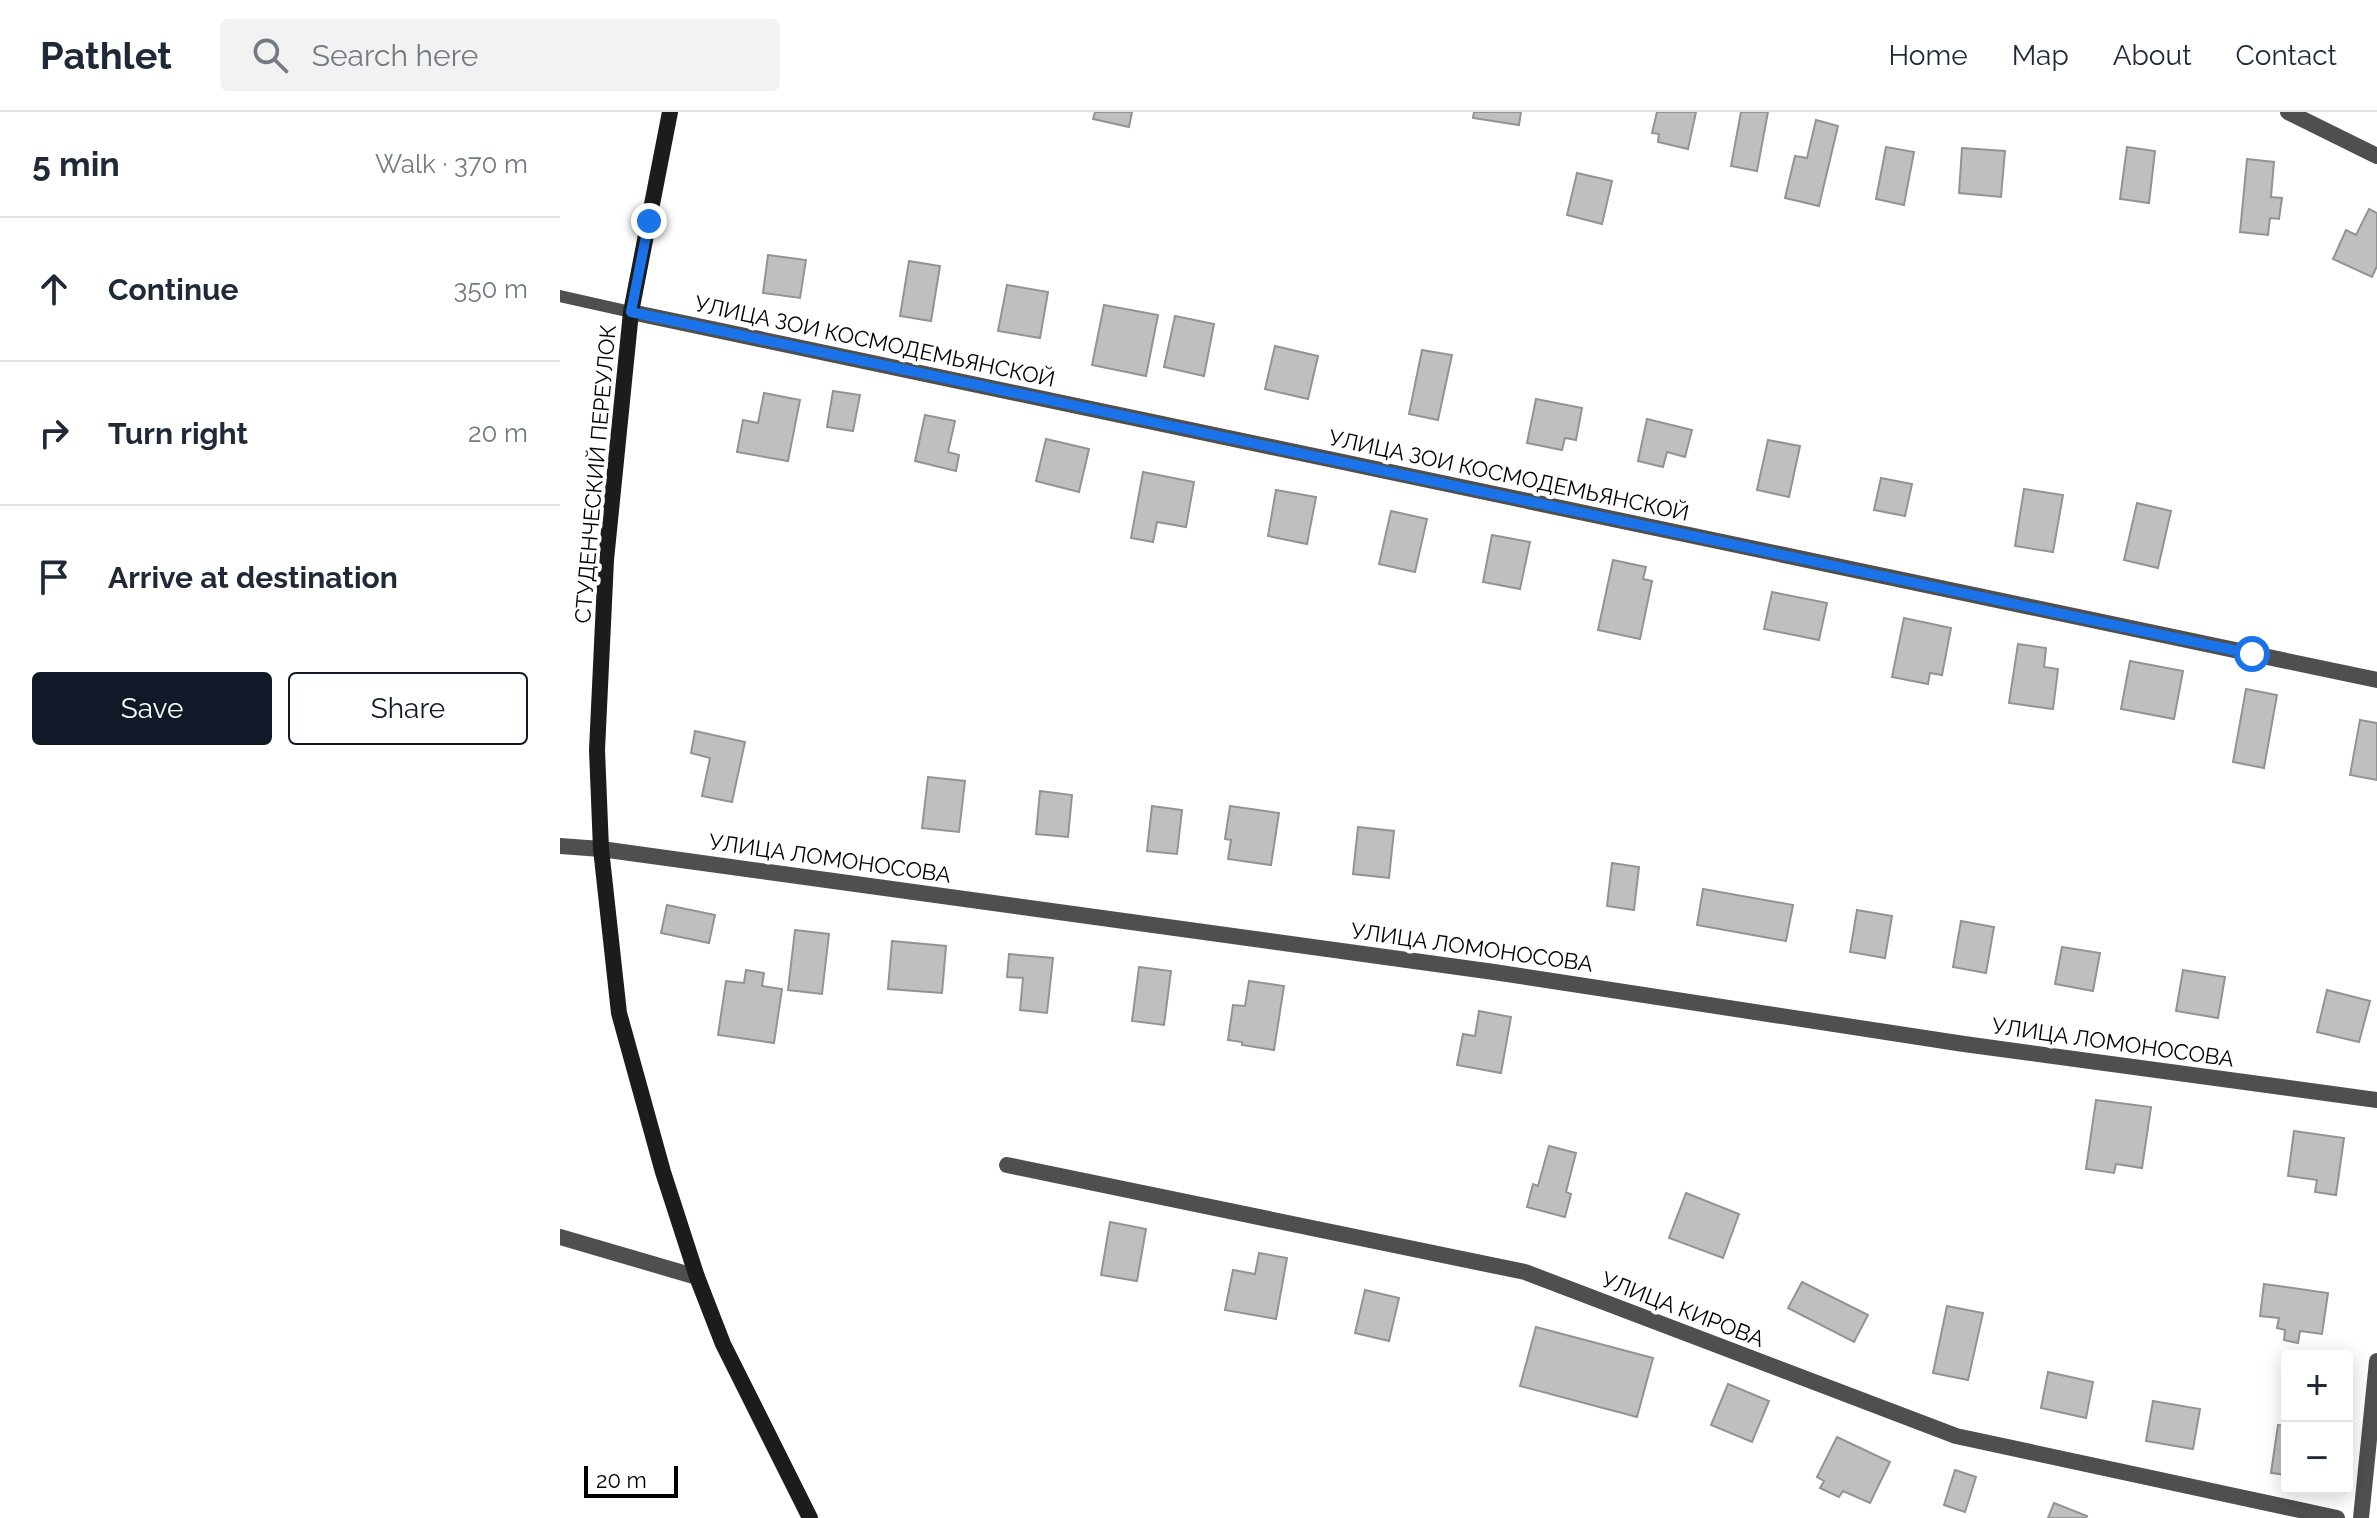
<!DOCTYPE html>
<meta charset="utf-8">
<style>
:root{--surface:#fff;--page:#f2f2f3;--text:#1f2937;--muted:#747a83;--line:#e0e1e3;--accent:#111827}
body{margin:0;font-family:Raleway,sans-serif;background:var(--page);color:var(--text)}
.controls{position:absolute;right:24px;bottom:24px;display:grid;overflow:hidden;border-radius:8px;box-shadow:0 4px 20px #0003}
.controls button{width:72px;height:72px;display:grid;place-items:center;padding:0;border:0;border-bottom:2px solid var(--line);background:var(--surface);color:var(--text);font:40px sans-serif}
.scale{position:absolute;left:24px;bottom:20px;width:94px;box-sizing:border-box;padding-left:8px;border:4px solid #000;border-top:0;font-size:22px;line-height:28px;white-space:nowrap;color:#000;-webkit-text-stroke:6px #fff;paint-order:stroke}
.stop{position:absolute;width:24px;height:24px;margin:-18px;border:6px solid #1a73e8;border-radius:50%;background:#fff}
.stop.end{background:#1a73e8;border-color:#fff;box-shadow:0 2px 8px #0008}
.list{margin:0;padding:0;list-style:none}
h2{display:flex;justify-content:space-between;align-items:center;height:104px;margin:0;padding:0 32px;font-size:34px}
h2 small{font-size:26px;font-weight:400;color:var(--muted)}
.list li{display:grid;grid-template-columns:52px 1fr auto;gap:24px;align-items:center;box-sizing:border-box;height:144px;padding:0 32px;border-top:2px solid var(--line)}
.list b{display:block;font-size:30px;white-space:nowrap}
.list em{font-size:26px;font-style:normal;color:var(--muted)}
.actions{display:flex;gap:16px;padding:24px 32px}
.actions a{flex:1;padding:18px 0;border:2px solid var(--accent);border-radius:8px;text-align:center;font-size:28px;color:var(--accent)}
.actions .main{background:var(--accent);color:#fff}
.icon{flex:none;width:44px;height:44px;fill:none;stroke:currentColor;stroke-width:2;stroke-linecap:round;stroke-linejoin:round}
.map{position:relative;flex:none;width:1817px;height:1406px;overflow:hidden}
header{display:flex;align-items:center;gap:48px;box-sizing:border-box;height:112px;padding:0 40px;background:var(--surface);border-bottom:2px solid var(--line)}
header strong{font-size:38px}
nav{display:flex;gap:44px;margin-inline-start:auto;font-size:28px}
.search{width:560px;height:72px;background:var(--page);display:flex;align-items:center;gap:20px;box-sizing:border-box;padding:0 28px;border-radius:8px;color:var(--muted);font-size:30px}
main{display:flex}
aside{flex:1;background:var(--surface)}
.map>svg:first-child{display:block}
</style>
<header>
<strong>Pathlet</strong>
<div class="search"><svg class="icon" aria-label="search" viewBox="0 0 24 24"><circle cx="10" cy="10" r="6"/><path d="M15 15l6 6"/></svg>Search here</div>
<nav><a>Home</a><a>Map</a><a>About</a><a>Contact</a></nav>
</header>
<main>
<aside>
<h2>5 min<small>Walk · 370 m</small></h2>
<ul class="list">
<li><svg class="icon" aria-label="ahead" viewBox="0 0 24 24"><path d="M12 20V5M6 11l6-6 6 6"/></svg><div><b>Continue</b></div><em>350 m</em></li>
<li><svg class="icon" aria-label="right" viewBox="0 0 24 24"><path d="M7 20v-9h11M14 6l5 5-5 5"/></svg><div><b>Turn right</b></div><em>20 m</em></li>
<li><svg class="icon" aria-label="arrive" viewBox="0 0 24 24"><path d="M6 21V4h12l-3 4 3 4H6"/></svg><div><b>Arrive at destination</b></div></li>
</ul>
<div class="actions"><a class="main">Save</a><a>Share</a></div>
</aside>
<div class="map">
<svg width="1817" height="1406" viewBox="0 0 1817 1406">
<rect width="100%" height="100%" fill="#fff"/>
<path fill="#bfbfbf" stroke="#939393" stroke-width="2" d="M535,0H572L569,15L533,7Z
M914,0H961L959,13L913,6Z
M1097,0H1136L1128,37L1098,30L1099,22L1092,21Z
M1181,0H1208L1197,59L1171,54Z
M1256,8L1278,14L1259,94L1225,86L1235,44L1247,46Z
M1326,35L1354,40L1344,93L1316,87Z
M1567,35L1595,39L1589,91L1560,87Z
M1402,36L1445,39L1441,85L1399,81Z
M1687,47L1714,50L1711,85L1722,86L1719,107L1710,106L1708,123L1680,120Z
M1017,61L1052,69L1042,112L1007,103Z
M1809,97L1817,101V154L1812,165L1773,147L1786,118L1796,123Z
M208,143L246,148L240,186L203,181Z
M349,149L380,154L371,209L340,204Z
M447,173L488,180L480,226L438,219Z
M544,193L598,203L586,264L532,253Z
M615,204L654,212L644,264L604,255Z
M715,234L758,244L748,287L705,277Z
M862,238L892,243L878,308L849,302Z
M273,279L300,283L293,319L267,315Z
M204,281L240,288L228,349L177,340L183,308L198,311Z
M976,287L1022,296L1016,328L1005,326L1002,338L967,331Z
M365,303L395,309L388,340L399,343L396,359L355,349Z
M1087,307L1132,318L1125,345L1107,340L1103,355L1078,349Z
M486,327L529,337L519,380L476,369Z
M1208,328L1240,334L1229,385L1197,378Z
M583,360L634,370L626,415L597,410L593,430L571,426Z
M1321,366L1352,372L1345,404L1314,398Z
M1464,377L1503,383L1493,440L1455,434Z
M716,378L756,385L747,432L708,424Z
M1577,391L1611,399L1598,456L1564,448Z
M831,399L867,407L855,460L819,452Z
M932,423L970,430L960,477L923,470Z
M1053,448L1086,455L1083,467L1092,469L1080,527L1038,518Z
M1212,480L1267,491L1259,528L1204,517Z
M1344,506L1391,516L1382,563L1370,561L1368,572L1332,565Z
M1458,532L1486,536L1484,555L1498,557L1493,597L1449,591Z
M1570,549L1623,559L1614,607L1561,597Z
M1686,577L1717,583L1704,656L1673,650Z
M1800,608L1817,611V668L1790,663Z
M135,619L185,630L172,690L142,684L150,646L131,641Z
M368,665L405,669L399,720L362,716Z
M480,679L512,683L508,725L476,722Z
M592,694L622,698L617,742L587,739Z
M670,694L719,701L711,753L668,747L671,728L665,727Z
M798,715L834,719L829,766L793,762Z
M1052,751L1079,755L1074,798L1047,794Z
M1143,777L1233,793L1226,829L1137,813Z
M107,793L155,803L149,831L101,821Z
M1297,798L1332,804L1325,846L1290,840Z
M1401,809L1434,815L1426,861L1393,855Z
M235,818L269,822L262,882L228,878Z
M332,829L386,834L382,881L328,877Z
M1502,835L1540,841L1533,879L1495,872Z
M449,842L493,846L487,901L460,898L463,866L447,865Z
M579,855L611,859L604,913L572,909Z
M186,858L204,861L202,874L222,877L214,931L158,923L166,869L184,871Z
M1623,858L1665,865L1658,906L1616,899Z
M689,869L724,874L714,938L682,933V930L668,928L673,893L685,894Z
M1767,878L1810,889L1799,930L1757,920Z
M919,899L951,905L941,961L897,953L903,922L915,924Z
M1536,988L1591,995L1582,1056L1556,1052L1554,1061L1526,1057Z
M1734,1019L1784,1026L1776,1083L1755,1080L1757,1068L1728,1064Z
M989,1034L1016,1041L1006,1080L1011,1082L1005,1105L967,1095L973,1072L978,1074Z
M1126,1081L1179,1102L1163,1146L1109,1126Z
M550,1110L586,1117L577,1169L541,1163Z
M699,1141L727,1146L716,1207L665,1198L673,1158L695,1162Z
M1242,1170L1308,1203L1294,1230L1228,1196Z
M1704,1172L1768,1181L1762,1222L1740,1219L1738,1231L1724,1228L1725,1218L1717,1216L1719,1206L1700,1204Z
M805,1178L839,1186L829,1229L795,1221Z
M1387,1194L1423,1201L1408,1268L1373,1261Z
M976,1215L1093,1246L1077,1305L960,1274Z
M1488,1260L1533,1270L1526,1306L1481,1296Z
M1168,1272L1209,1289L1192,1330L1151,1313Z
M1593,1289L1640,1297L1633,1337L1586,1329Z
M1718,1313L1727,1314V1363L1711,1361Z
M1277,1325L1330,1350L1310,1391L1283,1379L1279,1385L1260,1376L1264,1369L1257,1365Z
M1395,1358L1416,1365L1405,1400L1384,1393Z
M1494,1391L1527,1404L1526,1406H1488Z"/>
<g fill="none" stroke-linecap="round" stroke-linejoin="round">
<path stroke="#4f4f4f" stroke-width="12" d="M0,184L71,200"/>
<path stroke="#4f4f4f" stroke-width="16" d="M1728,0L1817,44
M71,200L1817,568
M0,734L41,737L934,860L1404,932L1817,988
M447,1053L965,1160L1396,1324L1777,1406
M0,1125L137,1165
M1801,1406L1817,1249"/>
<path stroke="#1c1c1c" stroke-width="16" d="M110,0L71,200L46,448L37,638L41,737L59,901L103,1060L137,1165L163,1232L250,1406"/>
</g>
<g fill="none" stroke-linecap="round" stroke-linejoin="round">
<path stroke="#1a73e8" stroke-width="10" d="M89,109L71,200L1692,542"/>
</g>
<g text-anchor="middle" dominant-baseline="central" stroke-width="8" stroke-linejoin="round" paint-order="stroke">
<g font-size="22" fill="#000" stroke="#fff">
<text transform="translate(315 229) rotate(12)">УЛИЦА ЗОИ КОСМОДЕМЬЯНСКОЙ</text>
<text transform="translate(35 362) rotate(-85)">СТУДЕНЧЕСКИЙ ПЕРЕУЛОК</text>
<text transform="translate(949 363) rotate(12)">УЛИЦА ЗОИ КОСМОДЕМЬЯНСКОЙ</text>
<text transform="translate(270 746) rotate(8)">УЛИЦА ЛОМОНОСОВА</text>
<text transform="translate(912 835) rotate(8)">УЛИЦА ЛОМОНОСОВА</text>
<text transform="translate(1553 930) rotate(8)">УЛИЦА ЛОМОНОСОВА</text>
<text transform="translate(1123 1197) rotate(21)">УЛИЦА КИРОВА</text>
</g>
</g>
</svg>
<div class="controls">
<button>+</button>
<button>−</button>
</div>
<div class="scale">20 m</div>
<div class="stop" style="left:1692px;top:542px"></div>
<div class="stop end" style="left:89px;top:109px"></div>
</div>
</main>
